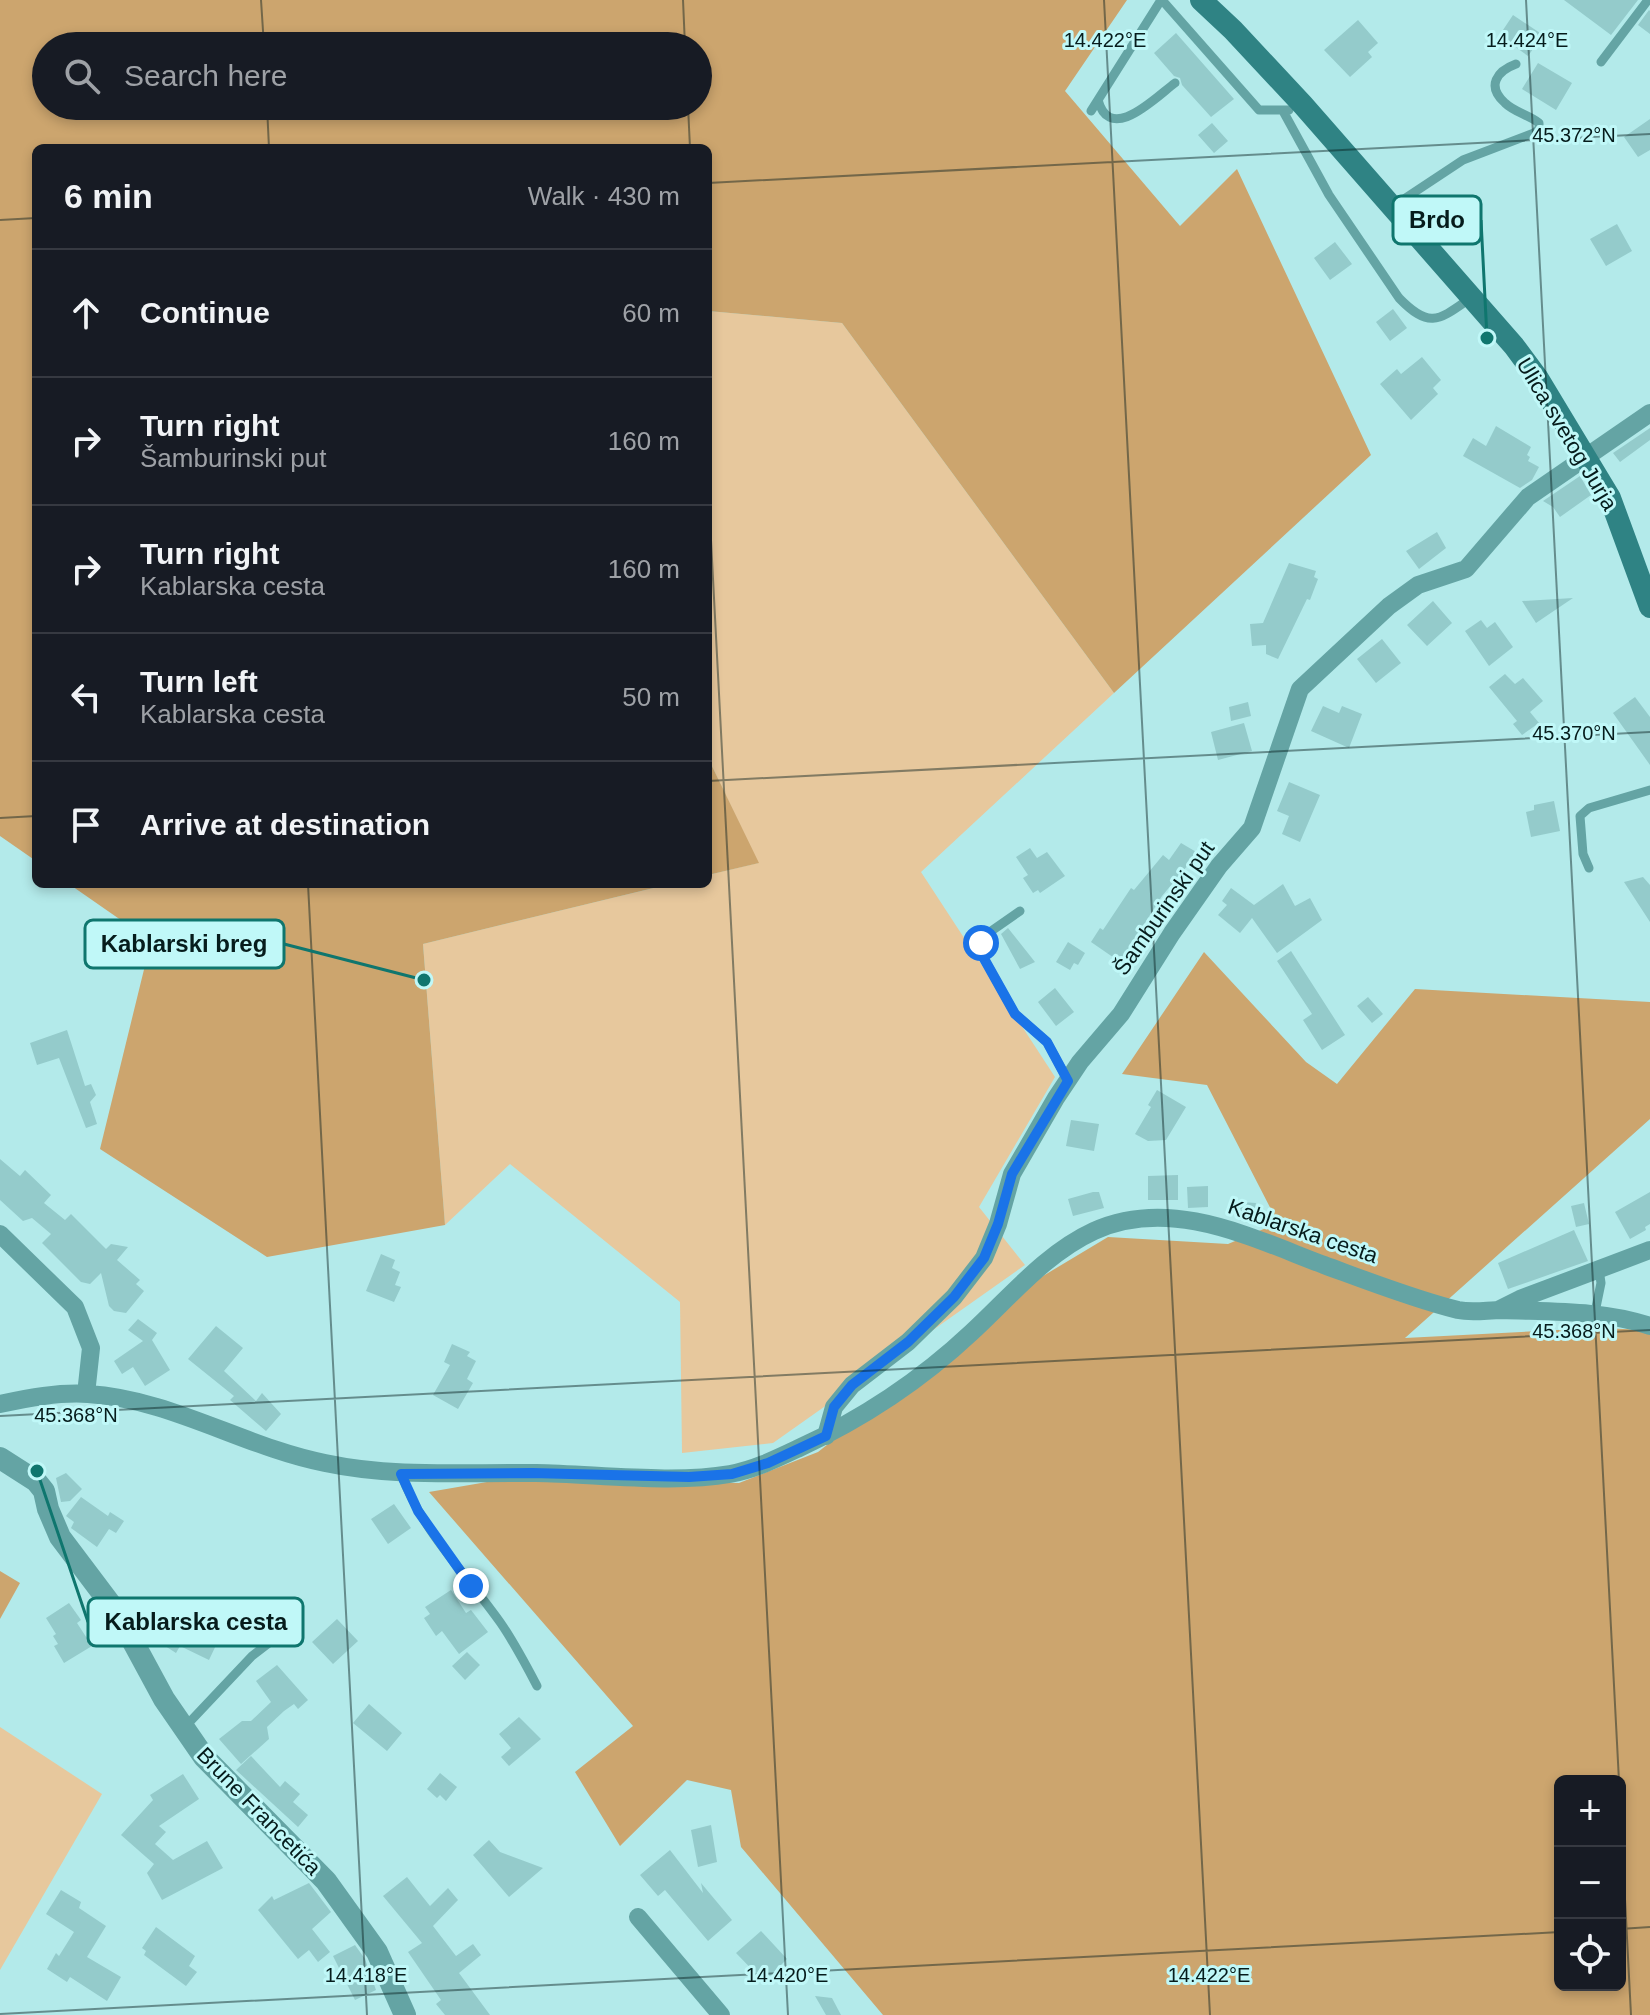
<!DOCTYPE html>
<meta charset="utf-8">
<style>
:root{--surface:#171b24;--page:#20242c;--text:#f1f3f6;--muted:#9ea1a6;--line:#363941}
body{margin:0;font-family:Arial,sans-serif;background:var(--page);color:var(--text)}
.controls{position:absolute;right:24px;bottom:24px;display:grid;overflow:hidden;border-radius:12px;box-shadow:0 4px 12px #0003}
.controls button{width:72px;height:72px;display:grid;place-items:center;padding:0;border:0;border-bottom:2px solid var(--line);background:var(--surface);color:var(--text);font:40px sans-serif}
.stop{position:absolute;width:24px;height:24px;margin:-18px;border:6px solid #1a73e8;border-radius:50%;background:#fff}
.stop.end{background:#1a73e8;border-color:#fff;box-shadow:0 2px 8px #0008}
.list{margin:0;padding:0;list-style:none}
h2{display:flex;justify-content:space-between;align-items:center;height:104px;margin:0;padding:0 32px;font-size:34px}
h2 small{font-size:26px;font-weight:400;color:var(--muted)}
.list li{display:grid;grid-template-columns:52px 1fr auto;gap:24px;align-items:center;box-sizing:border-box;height:128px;padding:0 32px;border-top:2px solid var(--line)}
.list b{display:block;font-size:30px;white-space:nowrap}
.list p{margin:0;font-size:26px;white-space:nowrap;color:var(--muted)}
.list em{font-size:26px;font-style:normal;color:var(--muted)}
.icon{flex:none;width:44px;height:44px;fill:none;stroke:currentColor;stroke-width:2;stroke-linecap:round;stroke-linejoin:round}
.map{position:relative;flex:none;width:1650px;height:2015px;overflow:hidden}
.search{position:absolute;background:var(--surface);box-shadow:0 4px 12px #0003;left:32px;top:32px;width:680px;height:88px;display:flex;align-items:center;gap:20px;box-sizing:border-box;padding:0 28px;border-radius:44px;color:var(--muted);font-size:30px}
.panel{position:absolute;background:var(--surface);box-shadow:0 4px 12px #0003;left:32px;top:144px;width:680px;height:744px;border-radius:12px}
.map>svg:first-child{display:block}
</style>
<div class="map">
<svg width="1650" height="2015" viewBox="0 0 1650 2015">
<rect width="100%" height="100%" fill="#b3eaea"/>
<path fill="#e7c89d" d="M708,311L842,323L1114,693L921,872L1055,1077L979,1207L1025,1265L773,1443L682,1453L680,1302L510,1164L445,1225L423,944L670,884H708V875L758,863L708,758Z
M0,1727L102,1794L0,1970Z"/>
<path fill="#cca56e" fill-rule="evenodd" d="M0,0H1127L1065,91L1180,226L1237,169L1371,455L1114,693L842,323L708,311V148H36V861L0,836ZM698,46V106H46V46Z
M708,758L759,863L708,875Z
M69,884H670L423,944L445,1225L267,1257L100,1149L151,941Z
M1204,952L1306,1062L1337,1084L1415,989L1650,1002V1119L1405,1338L1597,1328L1650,1330V2015H883L741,1847L731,1790L687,1780L620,1846L575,1772L633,1726L429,1492L510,1478L739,1483L818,1452L1038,1279L1108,1237L1228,1244L1278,1223L1207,1085L1122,1074ZM1560,1781H1620V1985H1560Z
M0,1571L20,1583L0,1619Z"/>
<path fill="#94cbcb" d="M1564,0H1638L1611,35Z
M1649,10L1650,11V34L1638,25Z
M1513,15L1543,35L1528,56L1514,46L1511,48L1497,39Z
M1358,20L1378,43L1368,52L1372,57L1350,77L1324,50Z
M1176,33L1234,99L1211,117L1182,85L1180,78L1174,76L1154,53Z
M1538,63L1572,83L1556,110L1522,89Z
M1650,119V150L1638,157L1624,137Z
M1212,123L1228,141L1214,153L1198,135Z
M1617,224L1632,251L1606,266L1590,239Z
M1335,242L1352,264L1330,280L1314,258Z
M1393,309L1407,328L1390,341L1376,322Z
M1422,357L1441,380L1433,388L1438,394L1411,420L1380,384L1397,369L1401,374Z
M1496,426L1531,447L1527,455L1530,457L1528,461L1539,467L1532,480L1520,488L1463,456L1473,438L1486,446Z
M1650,428V440L1620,462L1613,453Z
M1580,476L1591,495L1560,517L1553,507L1543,501Z
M1437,532L1446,548L1419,569L1406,551Z
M1289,563L1316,571L1314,577L1318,579L1310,600L1307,599L1278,659L1266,654V645L1252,646L1250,624L1263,623Z
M1573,598L1536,623L1522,601Z
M1433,601L1452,623L1427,646L1407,625Z
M1481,620L1487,628L1495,622L1513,647L1489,666L1465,631Z
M1382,639L1401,663L1376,683L1357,659Z
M1505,674L1515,684L1523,678L1543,701L1530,712L1539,723L1522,735L1513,724L1517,721L1489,687Z
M1635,697L1650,717V765L1613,713Z
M1248,702L1251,716L1231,721L1229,707Z
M1323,706L1339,713L1342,706L1362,714L1349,748L1311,731Z
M1244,723L1252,751L1218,760L1211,732Z
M1289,782L1320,795L1300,842L1282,834L1289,816L1277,811Z
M1554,801L1560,831L1531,837L1526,812L1534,810V805Z
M1181,843L1198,853L1162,896L1120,962L1091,942L1100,928L1103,930L1131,888L1134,890L1163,855L1169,860Z
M1030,848L1037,858L1047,852L1065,876L1040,893L1038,890L1033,893L1023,878L1028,875L1016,857Z
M1643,877L1650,885V922L1624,882Z
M1283,884L1295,906L1310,898L1322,920L1277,953L1252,918L1240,933L1218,915L1227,905L1222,901L1231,888L1254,905Z
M1008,928L1035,962L1020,969L1001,934Z
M1068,942L1085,953L1078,965L1074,963L1070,970L1056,962Z
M1291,951L1345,1035L1322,1050L1303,1020L1312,1014L1277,961Z
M1055,988L1074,1012L1056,1026L1038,1002Z
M1368,997L1383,1014L1372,1023L1357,1006Z
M67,1030L85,1086L91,1084L96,1095L90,1102L97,1124L86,1128L59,1058L37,1065L30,1043Z
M1157,1090L1186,1107L1166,1140L1148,1141L1135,1134L1151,1107L1148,1105Z
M1071,1120L1099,1124L1094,1151L1066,1146Z
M0,1159L20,1176L25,1170L51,1195L44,1203L65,1220L71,1214L106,1249L111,1244L128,1247L117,1260L140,1280L136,1284L144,1291L126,1313L114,1311L109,1306L101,1273L90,1284L81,1282L42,1243L51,1234L32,1218L23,1221L0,1200Z
M1178,1175V1200H1148V1176Z
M1208,1186V1207L1188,1208L1187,1187Z
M1093,1192H1099L1104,1208L1073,1216L1068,1199Z
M1650,1192V1224L1645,1227L1646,1230L1630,1239L1615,1212Z
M1241,1202L1256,1203L1255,1208L1260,1209L1258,1224L1253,1225L1239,1220Z
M1584,1203L1589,1224L1576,1227L1571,1206Z
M1574,1230L1588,1261L1508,1289L1498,1263Z
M381,1254L395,1260L392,1268L400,1272L395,1285L401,1287L394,1302L366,1291Z
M138,1319L157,1333L152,1340L170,1370L145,1386L133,1367L122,1374L114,1361L143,1341L128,1330Z
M216,1326L243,1348L224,1371L256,1401L262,1393L281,1414L266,1431L230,1400L234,1396L188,1359Z
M452,1344L470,1352L467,1356L476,1361L467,1379L473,1383L458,1409L433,1395L450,1365L444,1362Z
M66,1473L82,1489L70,1501L61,1502L56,1478Z
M81,1497L108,1516L110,1512L124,1521L116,1533L109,1529L97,1547L71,1528L74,1522L66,1516Z
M394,1504L411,1528L388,1544L371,1519Z
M451,1590L466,1613L471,1610L488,1632L459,1654L442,1631L436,1636L424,1618L430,1614L425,1607Z
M69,1603L81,1620L77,1623L92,1646L64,1663L54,1646L58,1644L53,1636L56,1634L46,1618Z
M169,1603L194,1616L196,1612L212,1621L205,1635L218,1641L209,1660L180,1646L176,1653L162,1644L165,1639L160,1637L161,1634L145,1626Z
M337,1619L358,1641L333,1664L312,1642Z
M467,1652L480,1665L465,1680L452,1666Z
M277,1665L308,1700L298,1709L294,1704L284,1711L267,1727L269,1739L241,1764L219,1739L242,1721H251L271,1702L256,1681Z
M369,1704L402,1733L387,1751L353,1723Z
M519,1717L541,1739L509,1766L501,1757L511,1748L499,1734Z
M251,1756L280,1787L285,1781L300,1794L293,1802L308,1815L298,1827L236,1770Z
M440,1773L457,1787L446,1801L440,1795L437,1798L427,1789Z
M183,1774L199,1799L159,1826L166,1832L155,1844L173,1860L207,1841L223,1868L162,1900L147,1873L154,1864L121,1835L153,1800L150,1795Z
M711,1825L717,1862L698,1867L691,1830Z
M489,1840L500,1852L543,1868L509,1897L473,1855Z
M670,1850L703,1893L701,1883L732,1920L708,1941L665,1890L658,1896L640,1875Z
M407,1877L430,1906L448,1888L458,1900L433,1926L456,1956L473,1944L481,1955L459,1973L490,2015H445L436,2004L441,2000L408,1952L422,1943L383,1896Z
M309,1883L331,1912L312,1929L330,1952L318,1962L309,1950L298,1959L258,1910L272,1896L274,1900Z
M61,1890L81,1902L79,1908L106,1926L87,1957L121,1977L107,2001L70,1977L67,1982L47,1969L56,1953L59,1956L74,1932L46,1914Z
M156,1927L195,1956L189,1966L197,1972L186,1986L144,1955L146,1951L142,1948Z
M761,1931L787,1959L764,1982L736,1953Z
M355,1945L365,1959L376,1990L355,2000L333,1956Z
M815,1996L832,1998L841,2015H826Z"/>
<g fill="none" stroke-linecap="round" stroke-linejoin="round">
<path stroke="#64a4a4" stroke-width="9" d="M1162,0L1259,110H1289
M1601,62L1648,0
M1098,100C1110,145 1156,97 1175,83
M1091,111L1161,0
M1283,111L1329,195L1399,298C1430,330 1439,320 1472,297
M1392,207L1463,160L1534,133L1539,129V123C1529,115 1514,112 1505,103C1486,86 1497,71 1516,64
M1589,868L1583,854L1580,816L1589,808L1650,790
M1020,911L987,934L981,943L982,955L1015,1014L1047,1042L1068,1081
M1595,1312L1601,1283L1599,1269
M401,1474C422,1531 466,1574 500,1622C514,1642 526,1665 537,1686
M184,1728L252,1656L282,1633"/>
<path stroke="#64a4a4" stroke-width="18" d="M0,1234L75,1307L91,1348L86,1394
M1498,1310L1520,1299L1650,1250
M0,1404C28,1398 59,1392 88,1394C171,1399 244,1447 325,1463C395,1478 465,1472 536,1473C596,1474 673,1484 730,1474C753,1470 776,1459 797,1449C860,1420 921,1380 972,1332C1010,1297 1046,1253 1094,1231C1171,1196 1252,1238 1324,1265C1365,1280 1416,1300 1458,1310C1473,1313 1487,1310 1502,1310C1552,1312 1602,1310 1650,1326
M826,1436L834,1407L852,1385L908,1342L954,1297L984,1258L998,1224L1012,1174L1056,1098L1080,1062L1121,1014L1172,933L1219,866L1252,828L1300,689L1389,606L1418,585L1466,569L1528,497L1650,413
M638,1917L721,2015"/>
<path stroke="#64a4a4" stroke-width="22" d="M0,1458L36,1481L44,1491L48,1509L60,1537L118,1614L164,1699L204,1757L326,1881L377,1952L405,2015"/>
<path stroke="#2f8384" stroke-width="22" d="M1201,0L1233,30L1303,105L1514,346L1537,377L1610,498L1650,607"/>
</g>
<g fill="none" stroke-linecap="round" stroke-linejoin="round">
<path stroke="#1a73e8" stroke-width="10" d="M471,1586L418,1511L401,1474L532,1473L689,1477L732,1474L768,1463L826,1436L834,1407L852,1385L908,1342L954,1297L984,1258L998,1224L1012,1174L1068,1081L1047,1042L1015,1014L982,955L981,943"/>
</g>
<path fill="none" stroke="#061c1c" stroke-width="2" stroke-opacity="0.45" d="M261,0L264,46M683,0L685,46M1104,0L1210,2015M1526,0L1619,1781M267,106L269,148M688,106L690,148M708,183L1650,134M0,220L36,218M708,483L788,2015M708,781L1650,732M0,818L36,816M308,884L367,2015M0,1416L1650,1330M1620,1803L1631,2015M1620,1929L1650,1927M0,2014L1560,1932"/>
<g text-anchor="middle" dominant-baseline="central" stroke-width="6" stroke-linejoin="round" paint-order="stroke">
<g font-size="22" fill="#061c1c" stroke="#c0f8f8">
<text transform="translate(1567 434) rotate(59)">Ulica svetog Jurja</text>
<text transform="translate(1164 908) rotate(-55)">Šamburinski put</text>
<text transform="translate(1303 1231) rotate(19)">Kablarska cesta</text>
<text transform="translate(259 1811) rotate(46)">Brune Francetića</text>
</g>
</g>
<g font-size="20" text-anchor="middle" fill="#061c1c" stroke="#c0f8f8" stroke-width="6" stroke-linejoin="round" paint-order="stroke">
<text x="1105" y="47">14.422°E</text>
<text x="1527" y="47">14.424°E</text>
<text x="1574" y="142">45.372°N</text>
<text x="1574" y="740">45.370°N</text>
<text x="1574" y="1338">45.368°N</text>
<text x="76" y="1422">45.368°N</text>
<text x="366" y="1982">14.418°E</text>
<text x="787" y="1982">14.420°E</text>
<text x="1209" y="1982">14.422°E</text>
</g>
<path fill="none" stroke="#0f766e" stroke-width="3" d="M1487 338L1481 220M424 980L284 944M37 1471L88 1622"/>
<g fill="#0f766e" stroke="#c0f8f8" stroke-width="3">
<circle cx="1487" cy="338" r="8"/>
<circle cx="424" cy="980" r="8"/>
<circle cx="37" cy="1471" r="8"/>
</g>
<g fill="#c0f8f8" stroke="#0f766e" stroke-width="3">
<rect x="1393" y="196" width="88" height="48" rx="8"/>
<rect x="85" y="920" width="199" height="48" rx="8"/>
<rect x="88" y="1598" width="215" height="48" rx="8"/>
</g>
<g font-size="24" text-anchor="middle" font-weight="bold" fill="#061c1c">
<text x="1437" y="228">Brdo</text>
<text x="184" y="952">Kablarski breg</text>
<text x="196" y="1630">Kablarska cesta</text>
</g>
</svg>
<div class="controls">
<button>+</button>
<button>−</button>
<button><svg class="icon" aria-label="locate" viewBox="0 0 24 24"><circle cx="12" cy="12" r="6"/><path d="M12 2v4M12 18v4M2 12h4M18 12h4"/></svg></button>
</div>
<div class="stop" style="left:981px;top:943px"></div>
<div class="stop end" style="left:471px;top:1586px"></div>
<div class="search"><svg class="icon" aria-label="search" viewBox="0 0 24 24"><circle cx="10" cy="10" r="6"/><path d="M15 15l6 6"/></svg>Search here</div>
<section class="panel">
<h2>6 min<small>Walk · 430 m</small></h2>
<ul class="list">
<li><svg class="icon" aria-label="ahead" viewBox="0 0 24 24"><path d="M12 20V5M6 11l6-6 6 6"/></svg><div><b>Continue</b></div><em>60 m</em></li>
<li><svg class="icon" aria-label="right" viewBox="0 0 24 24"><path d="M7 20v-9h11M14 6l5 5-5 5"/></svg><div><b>Turn right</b><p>Šamburinski put</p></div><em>160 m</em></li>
<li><svg class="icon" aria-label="right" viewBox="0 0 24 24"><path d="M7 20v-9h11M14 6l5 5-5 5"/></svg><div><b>Turn right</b><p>Kablarska cesta</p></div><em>160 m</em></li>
<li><svg class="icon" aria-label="left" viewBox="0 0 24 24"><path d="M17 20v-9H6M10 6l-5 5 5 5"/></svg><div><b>Turn left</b><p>Kablarska cesta</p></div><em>50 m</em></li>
<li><svg class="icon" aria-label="arrive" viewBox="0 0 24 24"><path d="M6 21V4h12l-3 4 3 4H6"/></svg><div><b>Arrive at destination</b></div></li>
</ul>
</section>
</div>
